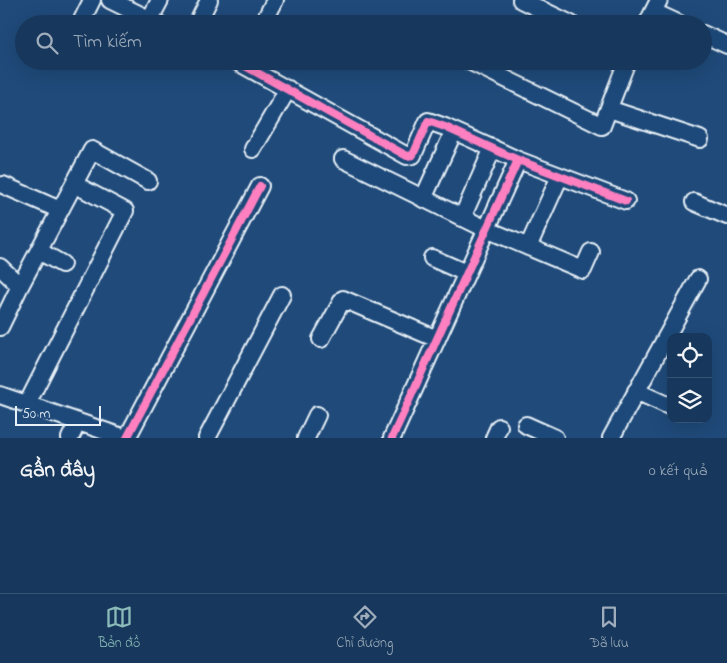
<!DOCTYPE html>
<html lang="vi">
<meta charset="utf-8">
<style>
:root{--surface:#17385c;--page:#203f62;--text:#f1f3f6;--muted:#9eacbb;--line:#365272;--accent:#8bbbb9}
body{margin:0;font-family:"Indie Flower",sans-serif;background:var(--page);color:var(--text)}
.controls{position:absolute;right:15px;bottom:15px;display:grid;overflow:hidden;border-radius:10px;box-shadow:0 5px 20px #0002}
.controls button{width:45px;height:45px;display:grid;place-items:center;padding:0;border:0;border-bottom:1px solid var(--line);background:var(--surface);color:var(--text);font:25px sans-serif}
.scale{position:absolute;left:15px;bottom:12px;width:86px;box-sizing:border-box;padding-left:5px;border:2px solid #e8f1f8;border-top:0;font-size:14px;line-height:18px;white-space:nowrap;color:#e8f1f8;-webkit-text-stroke:4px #1f4a7a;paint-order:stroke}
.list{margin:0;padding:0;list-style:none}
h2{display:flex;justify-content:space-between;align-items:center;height:65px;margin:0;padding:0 20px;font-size:21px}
h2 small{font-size:16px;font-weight:400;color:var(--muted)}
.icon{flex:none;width:28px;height:28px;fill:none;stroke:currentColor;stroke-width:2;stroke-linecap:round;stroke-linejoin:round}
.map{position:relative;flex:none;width:727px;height:438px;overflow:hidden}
.search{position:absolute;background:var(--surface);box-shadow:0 5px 20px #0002;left:15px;right:15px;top:15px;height:55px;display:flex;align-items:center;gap:12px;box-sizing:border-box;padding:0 18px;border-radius:28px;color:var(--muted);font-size:19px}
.sheet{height:155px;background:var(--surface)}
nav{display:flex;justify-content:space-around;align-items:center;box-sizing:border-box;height:70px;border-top:1px solid var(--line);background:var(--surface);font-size:14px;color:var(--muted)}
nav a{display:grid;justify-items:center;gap:2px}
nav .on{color:var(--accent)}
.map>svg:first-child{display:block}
</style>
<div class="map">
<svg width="727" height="438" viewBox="0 0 727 438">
<rect width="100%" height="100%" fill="#1f4a7a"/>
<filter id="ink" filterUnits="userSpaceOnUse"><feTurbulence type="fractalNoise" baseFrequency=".02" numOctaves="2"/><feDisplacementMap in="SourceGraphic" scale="10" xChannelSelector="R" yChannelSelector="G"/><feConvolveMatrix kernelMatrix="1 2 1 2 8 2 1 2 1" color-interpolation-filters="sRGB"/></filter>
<g filter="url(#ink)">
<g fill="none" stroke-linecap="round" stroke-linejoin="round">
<defs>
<path id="minor" d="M110,0L159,24
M521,0L571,24
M654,12L680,24
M150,19L160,0
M80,24L92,0
M197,24L209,0
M263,24L275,0
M647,24L659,0
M703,34L727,45
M236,61L407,156L413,155L428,121L445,127L518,160L626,201
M469,61L602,126L627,61
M609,109L700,139
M253,149L288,89
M343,159L486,229L583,270L591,252
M3,185L60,210
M423,199L454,131
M694,202L727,216
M462,218L493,148
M528,247L560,176
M39,251L62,264
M432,258L466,273
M0,267L20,286L0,327
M20,286L92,150L148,181
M321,339L343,299L437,339
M636,391L671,407
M0,395L125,438
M27,404L125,211L74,184
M526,425L555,438
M70,438L78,422
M127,438L260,186
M207,438L282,295
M306,438L317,415
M392,438L518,160
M494,438L499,427
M611,438L698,279"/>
</defs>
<use href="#minor" stroke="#e8f1f8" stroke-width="20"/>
<use href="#minor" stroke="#1f4a7a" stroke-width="16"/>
<defs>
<path id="cycleway" d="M236,61L407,156L413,155L428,121L445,127L518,160L626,201
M127,438L260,186
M392,438L518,160"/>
</defs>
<use href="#cycleway" stroke="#1f4a7a" stroke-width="11"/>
<use href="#cycleway" stroke="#ff80c0" stroke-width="8"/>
</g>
</g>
</svg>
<div class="controls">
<button><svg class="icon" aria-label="locate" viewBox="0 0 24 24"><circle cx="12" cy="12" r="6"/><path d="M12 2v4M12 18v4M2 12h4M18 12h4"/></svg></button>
<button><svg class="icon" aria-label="layers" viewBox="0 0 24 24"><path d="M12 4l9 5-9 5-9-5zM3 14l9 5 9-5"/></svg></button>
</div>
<div class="scale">50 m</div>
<div class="search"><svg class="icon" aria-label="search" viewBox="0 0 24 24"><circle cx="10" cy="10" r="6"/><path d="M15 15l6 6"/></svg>Tìm kiếm</div>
</div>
<section class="sheet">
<h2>Gần đây<small>0 kết quả</small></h2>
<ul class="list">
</ul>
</section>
<nav>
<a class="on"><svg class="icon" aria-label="map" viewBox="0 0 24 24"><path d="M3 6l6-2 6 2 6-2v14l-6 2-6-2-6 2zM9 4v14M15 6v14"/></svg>Bản đồ</a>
<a><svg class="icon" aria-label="directions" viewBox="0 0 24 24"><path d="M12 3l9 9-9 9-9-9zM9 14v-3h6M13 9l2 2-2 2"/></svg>Chỉ đường</a>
<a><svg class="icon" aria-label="saved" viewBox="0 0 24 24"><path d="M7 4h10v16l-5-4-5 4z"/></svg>Đã lưu</a>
</nav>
